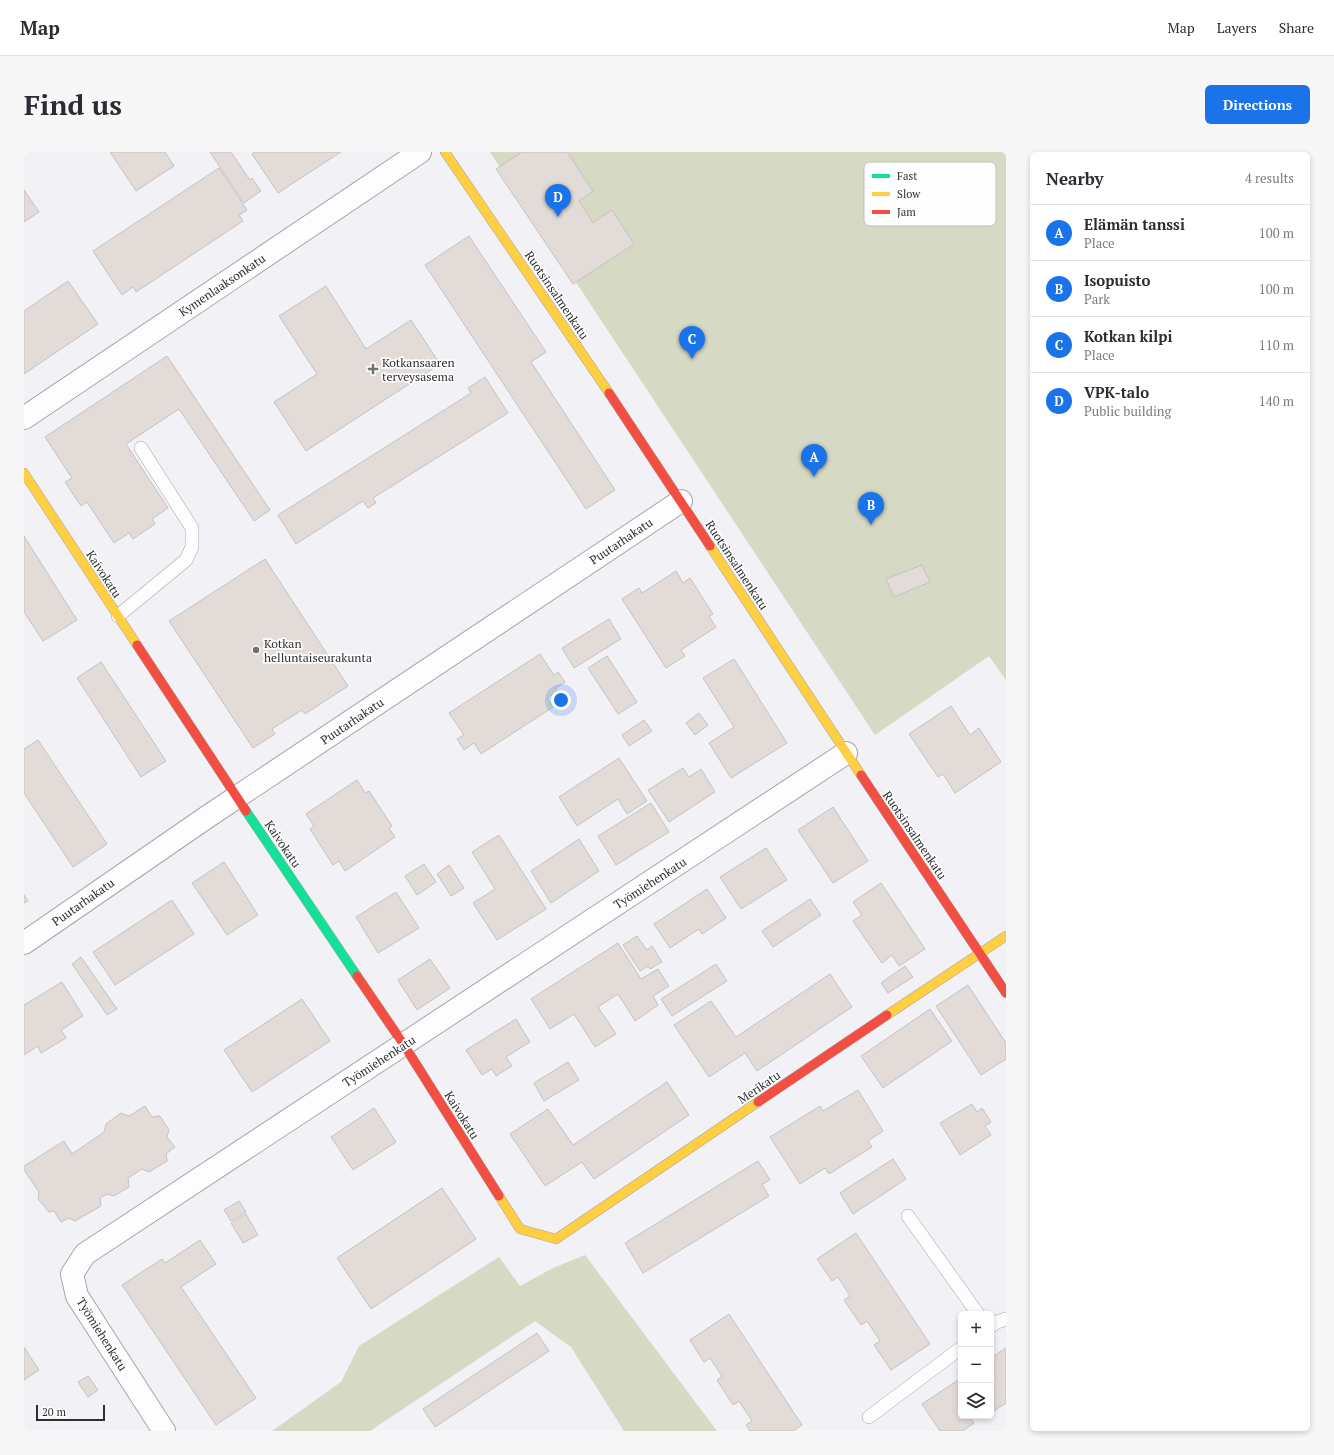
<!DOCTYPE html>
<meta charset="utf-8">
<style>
:root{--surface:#fff;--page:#f7f7f7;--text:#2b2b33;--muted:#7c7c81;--line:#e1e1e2;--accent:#1a73e8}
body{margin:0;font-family:"PT Serif",serif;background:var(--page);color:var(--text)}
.controls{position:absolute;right:12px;bottom:12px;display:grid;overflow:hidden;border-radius:6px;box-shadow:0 2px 6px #0003}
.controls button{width:36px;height:36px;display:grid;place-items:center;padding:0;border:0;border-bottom:1px solid var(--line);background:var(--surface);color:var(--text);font:20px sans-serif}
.scale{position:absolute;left:12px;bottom:10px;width:69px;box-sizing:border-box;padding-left:4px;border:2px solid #2e2e30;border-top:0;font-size:11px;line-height:14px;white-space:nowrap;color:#2e2e30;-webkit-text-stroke:3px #fefefe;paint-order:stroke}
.you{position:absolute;left:537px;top:548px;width:14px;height:14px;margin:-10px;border:3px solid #fff;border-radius:50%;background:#1a73e8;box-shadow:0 0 0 6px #1a73e833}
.badge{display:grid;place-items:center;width:26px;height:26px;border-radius:50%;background:var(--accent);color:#fff;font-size:13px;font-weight:700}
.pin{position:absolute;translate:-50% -33px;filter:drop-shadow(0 1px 2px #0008)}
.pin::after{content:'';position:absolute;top:21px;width:14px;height:12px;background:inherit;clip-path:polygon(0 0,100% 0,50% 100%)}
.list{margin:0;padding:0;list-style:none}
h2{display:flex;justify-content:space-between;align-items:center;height:52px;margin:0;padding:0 16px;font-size:17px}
h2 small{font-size:13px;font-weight:400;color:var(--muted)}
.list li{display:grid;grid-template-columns:26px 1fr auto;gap:12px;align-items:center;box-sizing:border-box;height:56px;padding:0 16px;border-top:1px solid var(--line)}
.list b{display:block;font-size:15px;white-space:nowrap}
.list p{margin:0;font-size:13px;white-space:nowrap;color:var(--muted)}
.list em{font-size:13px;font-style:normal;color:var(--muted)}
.icon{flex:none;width:22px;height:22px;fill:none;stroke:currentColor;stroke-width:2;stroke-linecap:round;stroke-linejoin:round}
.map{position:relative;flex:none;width:982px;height:1279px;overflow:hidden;border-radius:6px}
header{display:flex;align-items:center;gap:24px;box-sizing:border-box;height:56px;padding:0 20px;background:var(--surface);border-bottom:1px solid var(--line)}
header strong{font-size:19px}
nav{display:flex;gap:22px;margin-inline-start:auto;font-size:14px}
.intro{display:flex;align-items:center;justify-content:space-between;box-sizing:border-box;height:96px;padding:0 24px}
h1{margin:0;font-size:28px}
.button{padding:10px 18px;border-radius:6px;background:var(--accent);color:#fff;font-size:14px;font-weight:700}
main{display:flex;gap:24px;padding:0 24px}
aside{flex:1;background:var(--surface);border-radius:6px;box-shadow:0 2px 6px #0003}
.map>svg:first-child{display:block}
</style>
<header>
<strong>Map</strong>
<nav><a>Map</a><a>Layers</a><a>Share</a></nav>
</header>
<div class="intro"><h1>Find us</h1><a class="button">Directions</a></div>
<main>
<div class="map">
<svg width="982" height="1279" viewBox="0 0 982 1279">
<rect width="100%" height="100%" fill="#f1f1f6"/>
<path fill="#d6d9c4" d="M466,0H982V528L965,504L851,583Z
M561,1103L693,1279H600L547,1195L511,1169L346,1279H248L317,1230L335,1194L475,1105L496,1134L529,1116Z"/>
<path fill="#e3dbd8" stroke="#c4c3c4" d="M86,0H141L150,14L112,39Z
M186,0H207L226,28L228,26L237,39L220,51Z
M231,0H317L254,41L228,2Z
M498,0H543L569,39L555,49L569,71L588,58L610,92L549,132L472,17Z
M195,16L223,58L215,63L219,69L112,140L109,135L98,143L69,99Z
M0,38L15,60L0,70Z
M445,84L522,200L507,210L591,338L562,357L401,113Z
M44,129L74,172L0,222V159Z
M302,134L342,197L387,168L416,212L282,299L250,250L293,222L255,164Z
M143,204L246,358L230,369L155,257L102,292L144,356L128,367L131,372L109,387L105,381L90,391L63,350L57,354L41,330L48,326L21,285Z
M461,225L484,261L349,346L352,351L344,356L339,349L272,392L254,363L447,241L444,236Z
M0,384L53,468L19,489L0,460Z
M241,407L324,534L281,562L278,558L248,577L251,582L229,596L145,469Z
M898,413L906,430L870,445L862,427Z
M652,419L659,431L666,426L689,462L685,464L692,475L657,498L661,504L642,516L598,447L615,436L618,441Z
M585,467L597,487L550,516L538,496Z
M516,502L530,523L534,520L541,530L532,536L533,539L523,546L529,555L457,602L450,591L440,598L433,587L440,583L425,561Z
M583,504L613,550L594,562L564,516Z
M710,507L763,591L707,626L685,591L710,575L679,526Z
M77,510L142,609L117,625L53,526Z
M927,554L946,583L955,576L977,610L931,641L919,622L914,625L885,582Z
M675,561L684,573L671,583L662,571Z
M620,568L628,579L605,594L598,583Z
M14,588L83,692L49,715L0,641V597Z
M595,606L623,649L603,662L594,647L553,674L535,645Z
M659,616L665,625L677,617L691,640L645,670L624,638Z
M333,628L341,641L345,639L368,674L365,676L371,685L321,719L315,709L309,713L286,677L290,674L282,662Z
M627,651L645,680L592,713L574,684Z
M809,655L844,709L809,731L774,678Z
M475,683L522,757L473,788L449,751L471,737L448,700Z
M555,687L575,719L527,751L507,719Z
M742,696L763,728L717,757L696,725Z
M200,710L234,763L203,783L168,731Z
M400,712L412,730L393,743L381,724Z
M425,713L440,736L427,744L413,722Z
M857,731L901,797L875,814L868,803L858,811L829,769L838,763L829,750Z
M683,737L702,766L678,782L675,777L646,796L630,772Z
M372,740L395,776L354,801L332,765Z
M0,743L4,749L0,751Z
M786,747L797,763L749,795L738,779Z
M148,748L170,782L91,833L69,800Z
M613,784L623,798L628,794L638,810L626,817L624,814L616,819L599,793Z
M594,791L617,827L634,817L645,834L629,844L634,853L611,869L594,842L574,855L592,882L571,895L550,862L526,877L507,847Z
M57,805L93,857L83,863L48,812Z
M406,807L426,836L393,858L374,828Z
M692,812L703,829L648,864L637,847Z
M881,814L889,825L864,841L857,831Z
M806,822L828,855L733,919L721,901L685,925L650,873L687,849L712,885Z
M38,830L59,864L37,878L42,886L17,901L14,894L0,903V853Z
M944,833L982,891V907L957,923L912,854Z
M278,847L306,889L228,940L200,898Z
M906,857L928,889L859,936L837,904Z
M492,867L506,890L482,905L488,914L472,924L468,917L458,923L442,898Z
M544,910L555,928L520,949L510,931Z
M643,930L665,963L570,1027L558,1010L521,1034L486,982L524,957L549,993Z
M834,938L859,979L844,989L848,995L805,1022L801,1016L776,1032L746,985L796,954L799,959Z
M948,952L953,960L958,956L967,970L961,974L967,983L936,1003L916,971Z
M121,954L128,965L136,964L145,978L143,985L151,995L142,1002L143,1009L125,1020L118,1017L104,1026L105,1035L90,1044L83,1042L76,1046L77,1054L51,1069L45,1066L37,1070L30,1059L25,1060L14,1047L15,1040L0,1018V1014L40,989L48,1002L80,980L82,972L97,961L105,964Z
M350,956L372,990L329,1018L307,985Z
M869,1007L882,1027L829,1062L816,1041Z
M734,1009L746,1028L738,1032L745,1044L619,1121L601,1091Z
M418,1036L452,1087L347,1157L313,1106Z
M215,1049L222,1060L207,1069L200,1058Z
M222,1062L234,1083L219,1091L207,1071Z
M832,1081L906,1192L867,1218L850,1193L856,1189L843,1169L837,1173L820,1148L826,1144L814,1125L808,1129L793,1107Z
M176,1088L192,1112L157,1135L232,1246L192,1273L98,1133L138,1107L141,1111Z
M705,1162L778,1273L769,1279H726L722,1273L728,1269L715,1249L709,1253L693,1228L698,1224L686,1206L680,1210L666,1188Z
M513,1181L525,1199L411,1275L399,1257Z
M0,1195L15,1218L0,1228Z
M982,1196V1251L968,1260L967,1258V1206Z
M64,1224L74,1238L64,1245L54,1230Z
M937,1226V1264H948L946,1265L950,1271L939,1279H916L898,1252Z"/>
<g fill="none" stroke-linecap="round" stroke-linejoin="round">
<defs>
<path id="lane" d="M94,464L162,408L168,395V376L117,296
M884,1064L954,1162
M967,1174L973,1170L982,1167
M845,1265L937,1196"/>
<path id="street" d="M0,266L396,0
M0,791L186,663L657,349
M140,1279L53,1144L48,1122L61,1102L822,601"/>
<path id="fast" d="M222,659L333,824"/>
<path id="slow" d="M421,0L585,241
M0,321L113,493
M686,394L837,623
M863,863L982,784
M475,1044L496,1077L532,1087L734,950"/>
<path id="jam" d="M585,241L686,394
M113,493L222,659
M837,623L982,841
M333,824L380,893L475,1044
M734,950L863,863"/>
</defs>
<use href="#lane" stroke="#a6a6a9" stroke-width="14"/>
<use href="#street" stroke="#a6a6a9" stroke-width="24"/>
<use href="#fast" stroke="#a6a6a9" stroke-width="10"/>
<use href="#slow" stroke="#a6a6a9" stroke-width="10"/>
<use href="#jam" stroke="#a6a6a9" stroke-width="10"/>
<use href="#lane" stroke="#fdfdfe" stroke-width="13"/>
<use href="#street" stroke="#fdfdfe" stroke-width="22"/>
<use href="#fast" stroke="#16e098" stroke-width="9"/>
<use href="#slow" stroke="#ffcf43" stroke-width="9"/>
<use href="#jam" stroke="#f24e42" stroke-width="9"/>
</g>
<g fill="#727275" stroke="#fefefe" stroke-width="1.5">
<path d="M347 211h4v4h4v4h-4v4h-4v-4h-4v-4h4z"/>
<circle cx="232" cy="498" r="4"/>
</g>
<g text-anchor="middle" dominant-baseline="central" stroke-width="3.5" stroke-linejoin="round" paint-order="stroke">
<g font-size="12" fill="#2e2e30" stroke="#fefefe">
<text transform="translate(198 133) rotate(-34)">Kymenlaaksonkatu</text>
<text transform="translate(533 143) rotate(56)">Ruotsinsalmenkatu</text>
<text transform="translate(597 389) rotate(-34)">Puutarhakatu</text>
<text transform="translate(713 413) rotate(57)">Ruotsinsalmenkatu</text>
<text transform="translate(80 422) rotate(57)">Kaivokatu</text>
<text transform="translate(328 569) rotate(-34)">Puutarhakatu</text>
<text transform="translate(891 683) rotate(56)">Ruotsinsalmenkatu</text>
<text transform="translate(259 692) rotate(56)">Kaivokatu</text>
<text transform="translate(626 731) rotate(-33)">Työmiehenkatu</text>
<text transform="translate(59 750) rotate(-35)">Puutarhakatu</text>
<text transform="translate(355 909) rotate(-33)">Työmiehenkatu</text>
<text transform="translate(735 935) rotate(-34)">Merikatu</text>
<text transform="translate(438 963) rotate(58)">Kaivokatu</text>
<text transform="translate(78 1182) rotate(58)">Työmiehenkatu</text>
</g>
<g font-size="12" fill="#2e2e30" stroke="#fefefe" text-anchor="start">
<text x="358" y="210">Kotkansaaren<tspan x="358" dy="14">terveysasema</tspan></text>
<text x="240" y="491">Kotkan<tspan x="240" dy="14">helluntaiseurakunta</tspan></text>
</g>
</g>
<rect x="840" y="10" width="132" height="64" rx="6" fill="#fefefe" stroke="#c0c0c0" stroke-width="1"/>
<rect x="848" y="22" width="18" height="4" fill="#16e098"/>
<rect x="848" y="40" width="18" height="4" fill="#ffcf43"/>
<rect x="848" y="58" width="18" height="4" fill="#f24e42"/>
<g font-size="11" fill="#2e2e30">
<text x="873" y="28">Fast</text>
<text x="873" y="46">Slow</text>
<text x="873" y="64">Jam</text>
</g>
</svg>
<div class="controls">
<button>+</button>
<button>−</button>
<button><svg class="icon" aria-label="layers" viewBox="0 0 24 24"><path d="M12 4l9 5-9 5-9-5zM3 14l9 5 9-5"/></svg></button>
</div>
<div class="scale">20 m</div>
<div class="you"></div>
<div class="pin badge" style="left:790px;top:325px">A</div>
<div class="pin badge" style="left:847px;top:373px">B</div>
<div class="pin badge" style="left:668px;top:207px">C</div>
<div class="pin badge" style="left:534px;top:65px">D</div>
</div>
<aside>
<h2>Nearby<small>4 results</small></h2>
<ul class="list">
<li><span class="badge">A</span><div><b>Elämän tanssi</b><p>Place</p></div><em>100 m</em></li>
<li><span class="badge">B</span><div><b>Isopuisto</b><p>Park</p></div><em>100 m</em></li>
<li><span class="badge">C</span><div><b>Kotkan kilpi</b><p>Place</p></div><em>110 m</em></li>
<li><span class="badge">D</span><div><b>VPK-talo</b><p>Public building</p></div><em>140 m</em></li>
</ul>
</aside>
</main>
